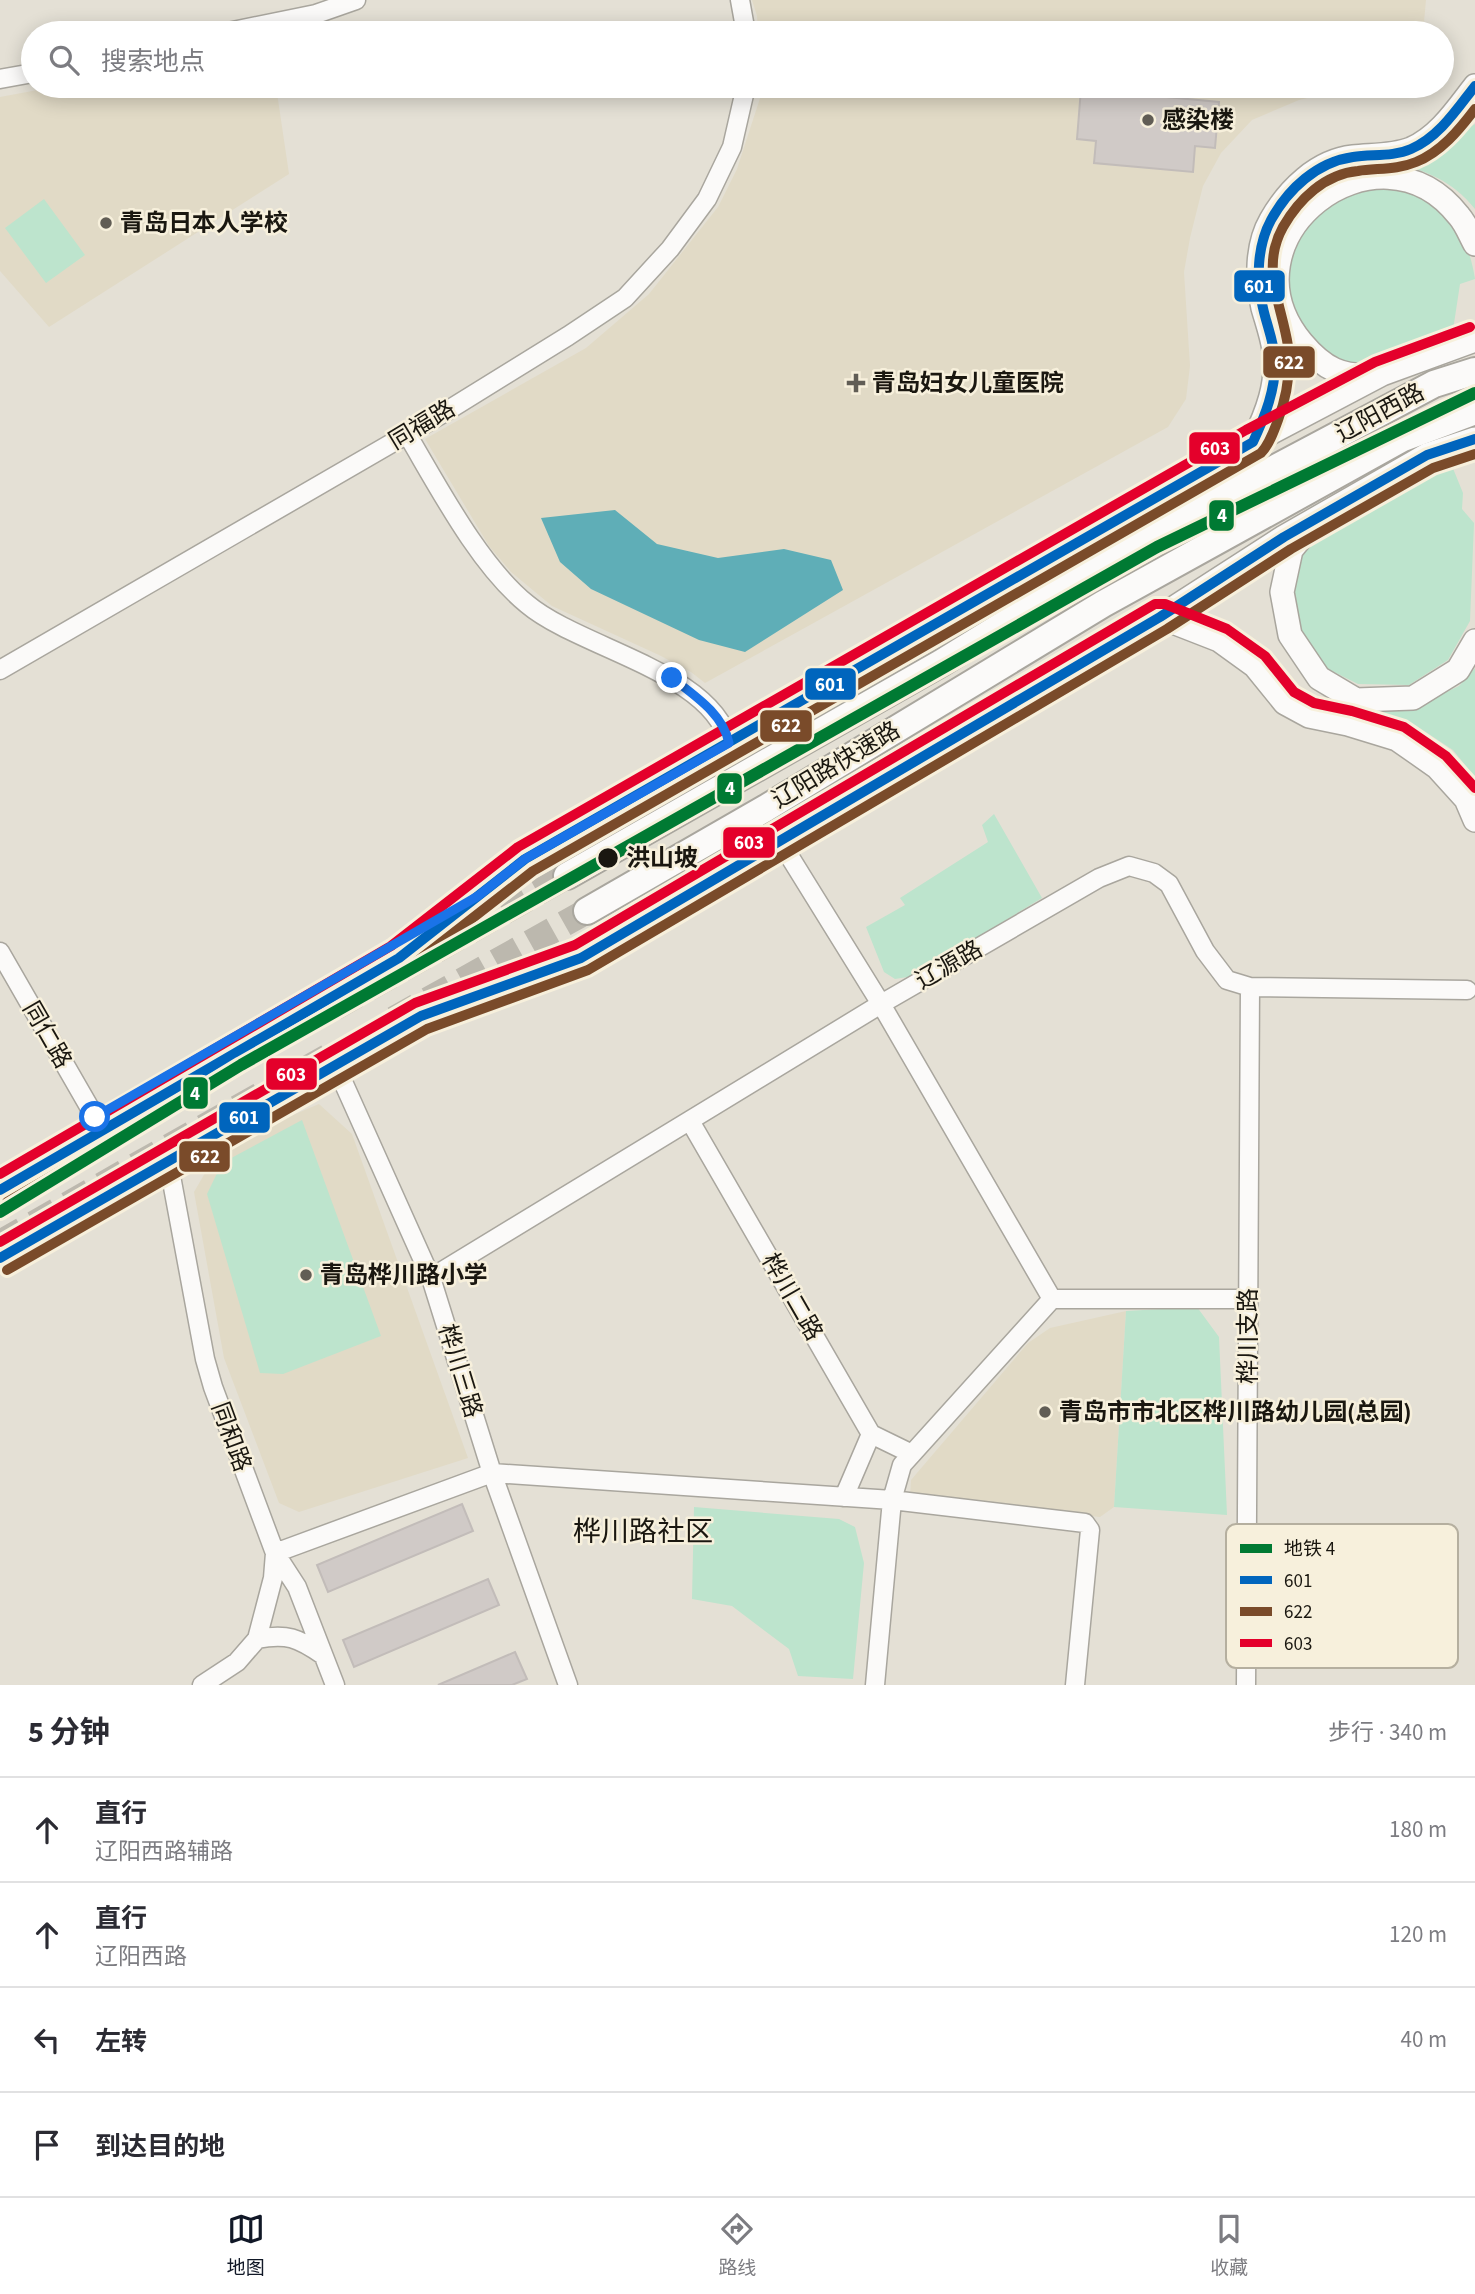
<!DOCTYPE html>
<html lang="zh">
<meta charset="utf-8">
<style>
:root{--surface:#fff;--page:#f2f2f3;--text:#2b2b33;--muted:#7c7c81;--line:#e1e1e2;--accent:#111827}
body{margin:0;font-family:"Source Sans 3","Noto Sans SC",sans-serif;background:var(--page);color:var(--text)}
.stop{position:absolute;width:21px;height:21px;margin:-16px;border:5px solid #1a73e8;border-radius:50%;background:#fff}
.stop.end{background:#1a73e8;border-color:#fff;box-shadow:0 2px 7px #0008}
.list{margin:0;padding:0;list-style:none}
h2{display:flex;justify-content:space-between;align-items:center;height:91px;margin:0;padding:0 28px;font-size:30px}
h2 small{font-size:23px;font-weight:400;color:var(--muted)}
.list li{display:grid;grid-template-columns:46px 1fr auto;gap:21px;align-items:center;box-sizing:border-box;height:105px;padding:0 28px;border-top:2px solid var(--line)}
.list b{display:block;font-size:26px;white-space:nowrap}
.list p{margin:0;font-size:23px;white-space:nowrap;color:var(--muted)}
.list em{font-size:23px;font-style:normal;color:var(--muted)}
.icon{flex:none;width:38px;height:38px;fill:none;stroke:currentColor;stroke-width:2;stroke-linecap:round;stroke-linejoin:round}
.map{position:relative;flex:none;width:1475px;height:1685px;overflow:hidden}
.search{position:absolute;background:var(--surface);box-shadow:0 4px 18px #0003;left:21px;right:21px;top:21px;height:77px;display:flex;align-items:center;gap:18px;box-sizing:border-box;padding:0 24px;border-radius:38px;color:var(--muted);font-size:26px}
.sheet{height:511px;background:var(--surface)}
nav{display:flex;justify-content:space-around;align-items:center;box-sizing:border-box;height:98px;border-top:2px solid var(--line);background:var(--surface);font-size:19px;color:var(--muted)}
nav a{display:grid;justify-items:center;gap:4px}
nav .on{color:var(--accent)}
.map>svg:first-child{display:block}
</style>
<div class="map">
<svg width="1475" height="1685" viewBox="0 0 1475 1685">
<rect width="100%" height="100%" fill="#e4e0d5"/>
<path fill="#e1dac6" d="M752,0H1426L1423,33H758L757,16Z
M59,86H276L289,174L49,327L0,271V97Z
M761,86H1358L1299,100L1252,120L1221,153L1203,186L1190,238L1184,272L1190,366L1186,399L1168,427L705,683L691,672L659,655L552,606L511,572L489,546L425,439L586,348L649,294L718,207L737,169L762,92Z
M319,1104L352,1134L468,1458L299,1512L279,1503L224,1358L194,1192L212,1161L281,1120Z
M1126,1311L1114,1507L1100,1517L910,1497L911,1480L1028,1343L1050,1328Z"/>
<path fill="#bde4cd" d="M1475,124V209C1453,181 1425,170 1391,162L1438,148Z
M1374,185C1388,187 1416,189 1427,196C1457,215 1470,247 1475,279L1460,284L1453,330L1372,367L1336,361L1311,342L1294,316L1287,288V265L1297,234L1331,197Z
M44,199L85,255L46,283L5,228Z
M1452,466L1463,493L1462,509L1474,523L1470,621L1448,660L1409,685L1358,684L1328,669L1301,632L1291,593L1298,557L1318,536Z
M1475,668V777L1453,750L1412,723L1374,712L1419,705L1459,686Z
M994,814L1042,898L914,976L895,979L884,972L866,927L905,905L900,898L988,842L982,825Z
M302,1120L381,1336L283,1374L260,1373L207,1194L222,1163Z
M1197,1307L1219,1337L1227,1515L1114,1507L1126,1311Z
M694,1507L839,1519L855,1527L864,1563L853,1679L798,1676L789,1649L732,1606L692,1599Z"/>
<path fill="#5faeb7" d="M615,510L657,544L718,558L784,549L831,560L843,590L745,652L699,640L591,589L560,562L541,518Z"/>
<path fill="#d0cac7" stroke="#c2bcb9" stroke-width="2" d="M1081,89L1219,102L1215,148L1195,146L1193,172L1094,163L1096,141L1077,139Z
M462,1504L473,1531L328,1592L317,1565Z
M488,1579L499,1605L354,1667L343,1640Z
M515,1652L527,1679L512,1685H438Z"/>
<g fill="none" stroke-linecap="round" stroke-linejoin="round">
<path stroke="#bcb8ae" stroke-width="26" stroke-dasharray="26 13" stroke-linecap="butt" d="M334,1008L567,876
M394,1019L587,911
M0,1243L336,1052"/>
<defs>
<path id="minor" d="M740,0L746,33
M223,33L316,14L356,0
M0,79L33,73
M407,434C439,488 479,565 527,604C579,648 713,672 729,743
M0,670L442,414L568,336L625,298L670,249L707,199L732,147L746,86
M780,841L881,1004L1052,1299
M0,952L95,1117
M335,1064L431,1278L492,1473L568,1685
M690,1121L871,1434L912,1454
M168,1160L205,1359L213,1387L275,1553L273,1578L257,1639L237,1662L202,1685
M431,1278L881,1004L1099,878L1129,866L1154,873L1169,884L1205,951L1227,980L1250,987L1467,990
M844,1497L871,1434
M257,1639C287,1633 298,1638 323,1655
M335,1685L297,1587L275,1553L492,1473L892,1500L1085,1523L1090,1530L1075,1685
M875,1685L892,1500L902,1465L1052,1299H1248
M1246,1685L1250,987"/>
<path id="major" d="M1376,375C1342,378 1324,369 1302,343C1215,238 1378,112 1459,216C1466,224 1470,235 1475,244
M1253,442C1267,413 1279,383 1274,350C1272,336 1267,322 1263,308C1257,280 1256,246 1271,220C1288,190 1317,161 1353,157C1372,155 1393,156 1411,149C1439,137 1457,109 1475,86
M1309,528L1291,550L1282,592L1290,635L1319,678L1356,700L1413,698L1458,670L1475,641
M1160,617L1219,640L1255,666L1285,703L1309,716L1348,724L1397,739L1437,767L1466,799L1475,820
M0,1190L399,958L525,859L1253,442L1382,374L1475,340
M0,1258L421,1016L581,958L1160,617L1284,537L1427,455L1475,439"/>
<path id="highway" d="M567,876L941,663L1032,607L1219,498L1434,384L1475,371
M587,911L766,808L1103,604L1403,438L1475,411"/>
</defs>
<use href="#minor" stroke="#a9a69e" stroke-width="21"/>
<use href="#major" stroke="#a9a69e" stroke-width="26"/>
<use href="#highway" stroke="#a9a69e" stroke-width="30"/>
<use href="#minor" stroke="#fbfaf9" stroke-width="18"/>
<use href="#major" stroke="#fbfaf9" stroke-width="23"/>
<use href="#highway" stroke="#fbfaf9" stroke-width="26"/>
<defs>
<path id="bus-1" d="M0,1190L399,958L525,859L1253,442C1265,416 1276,389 1275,360C1274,342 1267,326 1263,308C1256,280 1257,246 1271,220C1288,189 1317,162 1353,157C1372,154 1393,157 1411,149C1439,137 1457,109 1475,86
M0,1258L421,1016L581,958L1160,617L1284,537L1427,455L1475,439"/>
<path id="bus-2" d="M7,1202L406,970L533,871L1261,453C1269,445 1274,431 1278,420C1287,396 1291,372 1288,346C1282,305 1260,268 1283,227C1299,199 1325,174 1358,171C1377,168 1397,170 1416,162C1441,152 1459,130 1475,109
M7,1270L427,1029L588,970L1167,629L1291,549L1433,468L1475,454"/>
<path id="bus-3" d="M0,1174L391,946L518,847L1246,430L1375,362L1470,327
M0,1242L415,1003L575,945L1155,604H1165L1227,629L1265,656L1294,692L1314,703L1352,711L1404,727L1446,756L1475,788"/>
</defs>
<use href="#bus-1" stroke="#f7f0dc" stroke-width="16"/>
<use href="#bus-2" stroke="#f7f0dc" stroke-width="16"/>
<use href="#bus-3" stroke="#f7f0dc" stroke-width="16"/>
<use href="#bus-1" stroke="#0065bd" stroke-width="10"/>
<use href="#bus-2" stroke="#7a4b2a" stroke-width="10"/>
<use href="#bus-3" stroke="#e4002b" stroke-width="10"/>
<defs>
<path id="metro-1" d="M0,1212L241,1065L1157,547L1475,393"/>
</defs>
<use href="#metro-1" stroke="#f7f0dc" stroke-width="18"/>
<use href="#metro-1" stroke="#007a33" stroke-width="12"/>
</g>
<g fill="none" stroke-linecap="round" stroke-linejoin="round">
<path stroke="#1a73e8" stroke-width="9" d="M95,1117L478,896L525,859L729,743C723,714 695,696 672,678"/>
</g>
<g fill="#615d55" stroke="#f7f0dc" stroke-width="2.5">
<circle cx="1148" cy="120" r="7"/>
<circle cx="106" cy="223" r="7"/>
<path d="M852.5 372.5h7v7h7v7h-7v7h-7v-7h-7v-7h7z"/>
<circle cx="306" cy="1275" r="7"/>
<circle cx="1045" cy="1412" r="7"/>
</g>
<circle fill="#1a1710" stroke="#f7f0dc" stroke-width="2.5" cx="608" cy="858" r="11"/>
<g text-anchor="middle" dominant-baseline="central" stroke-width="5" stroke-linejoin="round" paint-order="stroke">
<g font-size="24" font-weight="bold" fill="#1a1710" stroke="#f7f0dc" text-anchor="start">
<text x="1162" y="120">感染楼</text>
<text x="120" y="223">青岛日本人学校</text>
<text x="872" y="383">青岛妇女儿童医院</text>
<text x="320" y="1275">青岛桦川路小学</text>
<text x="1059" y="1412">青岛市市北区桦川路幼儿园(总园)</text>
</g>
<g font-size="24" fill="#1a1710" stroke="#f7f0dc">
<text transform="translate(1380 413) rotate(-28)">辽阳西路</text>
<text transform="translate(422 425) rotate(-31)">同福路</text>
<text transform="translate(836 765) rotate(-31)">辽阳路快速路</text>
<text transform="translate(949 965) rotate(-30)">辽源路</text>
<text transform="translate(47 1035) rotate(60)">同仁路</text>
<text transform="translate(792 1297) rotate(60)">桦川二路</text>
<text transform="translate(1248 1336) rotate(-90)">桦川支路</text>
<text transform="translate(460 1371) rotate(73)">桦川三路</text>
<text transform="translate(231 1437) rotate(70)">同和路</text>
</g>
<g font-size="24" font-weight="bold" fill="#1a1710" stroke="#f7f0dc" text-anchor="start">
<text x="626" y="858">洪山坡</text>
</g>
<g font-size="28" fill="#1a1710" stroke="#f7f0dc">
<text x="643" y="1532">桦川路社区</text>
</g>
</g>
<rect x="1226" y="1524" width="232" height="144" rx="10" fill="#f7f0dc" stroke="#b5af9f" stroke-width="2"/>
<rect x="1240" y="1544" width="32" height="9" fill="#007a33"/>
<rect x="1240" y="1576" width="32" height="8" fill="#0065bd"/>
<rect x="1240" y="1607" width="32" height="9" fill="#7a4b2a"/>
<rect x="1240" y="1639" width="32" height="8" fill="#e4002b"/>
<g font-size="19" fill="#1a1710">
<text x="1284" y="1555">地铁 4</text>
<text x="1284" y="1587">601</text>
<text x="1284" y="1618">622</text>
<text x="1284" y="1650">603</text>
</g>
<g stroke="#f7f0dc" stroke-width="2.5">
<rect x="1233" y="269" width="53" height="34" rx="7" fill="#0065bd"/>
<rect x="1262" y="345" width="54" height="34" rx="7" fill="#7a4b2a"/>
<rect x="1188" y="431" width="53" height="34" rx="7" fill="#e4002b"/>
<rect x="1208" y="499" width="27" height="33" rx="7" fill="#007a33"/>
<rect x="804" y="667" width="53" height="34" rx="7" fill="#0065bd"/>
<rect x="759" y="709" width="54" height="34" rx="7" fill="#7a4b2a"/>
<rect x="716" y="772" width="27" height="33" rx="7" fill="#007a33"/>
<rect x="722" y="826" width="54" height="33" rx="7" fill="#e4002b"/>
<rect x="265" y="1057" width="53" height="34" rx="7" fill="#e4002b"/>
<rect x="182" y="1076" width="27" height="34" rx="7" fill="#007a33"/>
<rect x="218" y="1101" width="53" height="33" rx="7" fill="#0065bd"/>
<rect x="178" y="1140" width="53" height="33" rx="7" fill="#7a4b2a"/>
</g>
<g font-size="19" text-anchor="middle" font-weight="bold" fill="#fff">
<text x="1259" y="293">601</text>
<text x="1289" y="369">622</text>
<text x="1215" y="455">603</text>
<text x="1222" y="522">4</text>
<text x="830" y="691">601</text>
<text x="786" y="732">622</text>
<text x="730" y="795">4</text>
<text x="749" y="849">603</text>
<text x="291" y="1081">603</text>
<text x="195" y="1100">4</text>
<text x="244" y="1124">601</text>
<text x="205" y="1163">622</text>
</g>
</svg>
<div class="stop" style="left:95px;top:1117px"></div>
<div class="stop end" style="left:672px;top:678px"></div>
<div class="search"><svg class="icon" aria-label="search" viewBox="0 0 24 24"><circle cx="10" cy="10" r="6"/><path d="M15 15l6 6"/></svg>搜索地点</div>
</div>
<section class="sheet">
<h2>5 分钟<small>步行 · 340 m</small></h2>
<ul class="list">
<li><svg class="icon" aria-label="ahead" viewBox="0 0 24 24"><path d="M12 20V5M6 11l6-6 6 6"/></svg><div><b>直行</b><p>辽阳西路辅路</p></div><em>180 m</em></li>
<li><svg class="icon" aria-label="ahead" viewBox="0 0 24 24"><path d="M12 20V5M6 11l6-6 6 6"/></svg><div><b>直行</b><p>辽阳西路</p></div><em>120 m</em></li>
<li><svg class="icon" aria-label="left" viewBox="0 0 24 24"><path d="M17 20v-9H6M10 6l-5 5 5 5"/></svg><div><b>左转</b></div><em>40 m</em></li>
<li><svg class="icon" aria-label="arrive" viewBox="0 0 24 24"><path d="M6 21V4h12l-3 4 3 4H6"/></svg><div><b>到达目的地</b></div></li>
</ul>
</section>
<nav>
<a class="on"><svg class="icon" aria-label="map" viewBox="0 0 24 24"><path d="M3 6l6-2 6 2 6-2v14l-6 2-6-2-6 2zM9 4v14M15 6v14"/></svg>地图</a>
<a><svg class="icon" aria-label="directions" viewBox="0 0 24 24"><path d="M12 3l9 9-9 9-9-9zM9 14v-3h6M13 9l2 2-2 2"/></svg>路线</a>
<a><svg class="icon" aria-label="saved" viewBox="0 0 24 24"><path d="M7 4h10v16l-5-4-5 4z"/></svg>收藏</a>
</nav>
